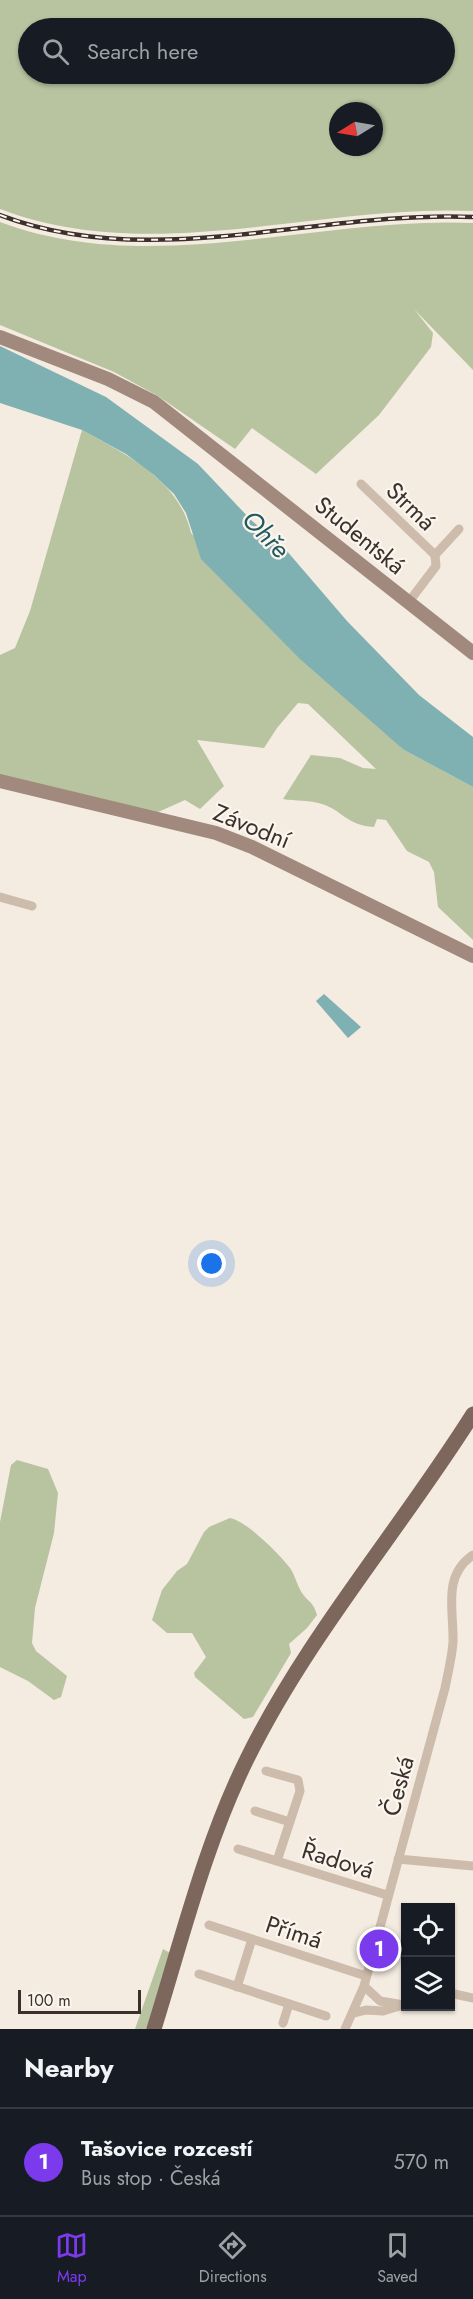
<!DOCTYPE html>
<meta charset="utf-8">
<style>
:root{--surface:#171b24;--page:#20242c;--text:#f1f3f6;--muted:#9ea1a6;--line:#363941;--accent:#7c3aed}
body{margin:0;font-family:Jost,sans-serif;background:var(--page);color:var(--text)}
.controls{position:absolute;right:18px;bottom:18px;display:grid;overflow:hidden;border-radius:0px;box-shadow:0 2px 4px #0004}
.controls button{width:54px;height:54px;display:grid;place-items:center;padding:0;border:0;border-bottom:2px solid var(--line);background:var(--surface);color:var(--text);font:30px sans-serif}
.compass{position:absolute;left:329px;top:102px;width:54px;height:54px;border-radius:50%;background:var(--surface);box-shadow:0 2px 4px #0004;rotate:259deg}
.scale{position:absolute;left:18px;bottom:15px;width:123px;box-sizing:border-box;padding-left:6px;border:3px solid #3b302b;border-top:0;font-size:16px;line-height:21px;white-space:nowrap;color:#3b302b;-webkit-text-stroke:4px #fbf5ee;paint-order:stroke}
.you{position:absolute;left:212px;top:1264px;width:21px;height:21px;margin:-15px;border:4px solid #fff;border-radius:50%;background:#1a73e8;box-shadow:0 0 0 9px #1a73e833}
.badge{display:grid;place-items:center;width:39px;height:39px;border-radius:50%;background:var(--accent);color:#fff;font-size:20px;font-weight:700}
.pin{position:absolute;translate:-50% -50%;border:3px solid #fff;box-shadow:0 2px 6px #0006}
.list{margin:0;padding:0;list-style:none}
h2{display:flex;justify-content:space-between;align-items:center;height:78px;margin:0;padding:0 24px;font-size:26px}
h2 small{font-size:20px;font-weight:400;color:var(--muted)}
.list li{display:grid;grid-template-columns:39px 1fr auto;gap:18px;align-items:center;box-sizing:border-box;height:108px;padding:0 24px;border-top:2px solid var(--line)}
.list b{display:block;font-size:22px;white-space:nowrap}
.list p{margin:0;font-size:20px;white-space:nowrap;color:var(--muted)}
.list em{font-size:20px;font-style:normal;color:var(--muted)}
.icon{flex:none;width:33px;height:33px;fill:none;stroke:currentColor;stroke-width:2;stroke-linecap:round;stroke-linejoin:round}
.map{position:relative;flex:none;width:473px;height:2029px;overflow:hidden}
.search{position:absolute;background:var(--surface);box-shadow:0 2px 4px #0004;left:18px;right:18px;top:18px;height:66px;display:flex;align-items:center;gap:15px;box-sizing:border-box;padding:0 21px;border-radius:33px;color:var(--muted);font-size:22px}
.sheet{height:186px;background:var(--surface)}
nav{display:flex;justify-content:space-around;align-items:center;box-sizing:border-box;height:84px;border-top:2px solid var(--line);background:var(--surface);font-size:16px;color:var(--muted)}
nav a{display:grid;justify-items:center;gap:3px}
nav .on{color:var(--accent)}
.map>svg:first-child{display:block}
</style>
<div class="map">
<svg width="473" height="2029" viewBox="0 0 473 2029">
<rect width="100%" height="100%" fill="#f4ebe1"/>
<path fill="#b8c4a0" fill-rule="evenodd" d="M0,0H473V211C316,204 152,267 0,209ZM28,28H444V74H28ZM338,111H374V147H338Z
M0,222C152,279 317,216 473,223V370L414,309L433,333L431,347L379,415L316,474L252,428L235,449L158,396L114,372L0,325Z
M82,430C127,455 179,480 191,533L404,750L473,787V940L438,907L434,872L429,862L407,851L386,820L377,819L374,827C346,825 342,810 322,804C310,800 295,801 283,799L311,755L340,758L363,768L376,769L308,704L298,703L277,728L264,748L197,740L224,786L200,809L185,800L156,813L0,777V655L15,648L30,611Z
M17,1460L48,1469L58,1493L54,1533L35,1608L32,1643L36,1651L67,1676L61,1697L54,1700L28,1681L0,1667V1522L11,1465Z
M230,1518C246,1521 279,1553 290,1568C295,1575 297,1585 302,1593C309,1603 313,1601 317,1615L307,1628L289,1644L291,1653L253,1717L244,1719L195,1677L194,1673L206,1657L192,1633H167L152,1620L162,1590L177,1571L187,1564L204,1532L209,1527Z
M163,1949L172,1954L148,2029H135Z"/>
<path fill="#7fb0b2" d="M0,346L106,397L198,464L251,520L286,550L347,621L419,695L473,737V787L404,750L300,659L201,559L186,513L174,494L154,475L126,454L82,430L0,403Z
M324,994L361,1027L348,1038L316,1001Z"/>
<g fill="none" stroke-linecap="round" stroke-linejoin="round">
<path stroke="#cdbbac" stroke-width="9" d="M361,484L435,555L436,566L408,603
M435,555L459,529
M0,897L32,906
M266,1771L298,1780L300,1791L277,1861
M255,1811L290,1822
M238,1849L387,1895
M398,1859L473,1866
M209,1925L366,1976
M199,1974L326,2016
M364,1986L380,2001L398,2004
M237,1987L252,1939
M450,1993L473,1998
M354,2013L366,2010L383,2011L406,2004
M283,2023L289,2004
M345,2029L364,1986L445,1688C448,1673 452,1657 453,1642C454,1610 442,1576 473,1555"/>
<path stroke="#a18a7d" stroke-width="14" d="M0,337L108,379L154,402L473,653
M0,781L216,833L252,847L473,956"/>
<path stroke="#7d675c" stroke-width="15" d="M154,2029C182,1939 205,1844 247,1759C308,1635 400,1530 473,1414"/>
<defs>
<path id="rail" d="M0,215C152,273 317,210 473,217"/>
</defs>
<use href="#rail" stroke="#3b302b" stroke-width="4.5"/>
<use href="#rail" stroke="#fbf5ee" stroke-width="2" stroke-dasharray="7" stroke-linecap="butt"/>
</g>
<g text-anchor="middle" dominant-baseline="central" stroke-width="4.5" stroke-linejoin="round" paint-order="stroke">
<g font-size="24" fill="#3b302b" stroke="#fbf5ee">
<text transform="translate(411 506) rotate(44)">Strmá</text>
<text transform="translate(360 535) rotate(39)">Studentská</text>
<text transform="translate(252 826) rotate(22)">Závodní</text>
<text transform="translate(398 1786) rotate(-75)">Česká</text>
<text transform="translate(338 1860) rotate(17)">Řadová</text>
<text transform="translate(294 1932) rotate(18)">Přímá</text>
</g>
<g font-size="26" font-style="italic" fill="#1f5a5e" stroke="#fbf5ee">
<text transform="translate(266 534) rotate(46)">Ohře</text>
</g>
</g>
</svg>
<div class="controls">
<button><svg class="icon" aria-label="locate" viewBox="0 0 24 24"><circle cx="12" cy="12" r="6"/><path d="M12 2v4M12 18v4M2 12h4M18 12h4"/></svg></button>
<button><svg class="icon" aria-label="layers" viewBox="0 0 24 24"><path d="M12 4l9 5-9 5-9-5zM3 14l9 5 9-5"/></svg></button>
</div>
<svg class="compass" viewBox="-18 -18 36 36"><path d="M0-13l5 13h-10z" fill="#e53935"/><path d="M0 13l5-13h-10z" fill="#9ea1a6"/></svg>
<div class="scale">100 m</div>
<div class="you"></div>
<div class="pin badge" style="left:379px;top:1949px">1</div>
<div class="search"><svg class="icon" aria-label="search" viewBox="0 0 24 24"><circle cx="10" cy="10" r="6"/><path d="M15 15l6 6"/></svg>Search here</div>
</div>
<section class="sheet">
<h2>Nearby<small></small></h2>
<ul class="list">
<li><span class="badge">1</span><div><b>Tašovice rozcestí</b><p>Bus stop · Česká</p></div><em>570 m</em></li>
</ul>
</section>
<nav>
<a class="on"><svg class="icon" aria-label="map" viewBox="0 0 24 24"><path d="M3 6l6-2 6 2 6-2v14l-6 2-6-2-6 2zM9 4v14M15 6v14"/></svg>Map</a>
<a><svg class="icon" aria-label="directions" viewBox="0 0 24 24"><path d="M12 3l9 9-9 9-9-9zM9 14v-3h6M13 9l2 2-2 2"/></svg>Directions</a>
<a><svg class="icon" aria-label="saved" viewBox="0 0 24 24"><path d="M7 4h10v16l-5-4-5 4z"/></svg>Saved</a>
</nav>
